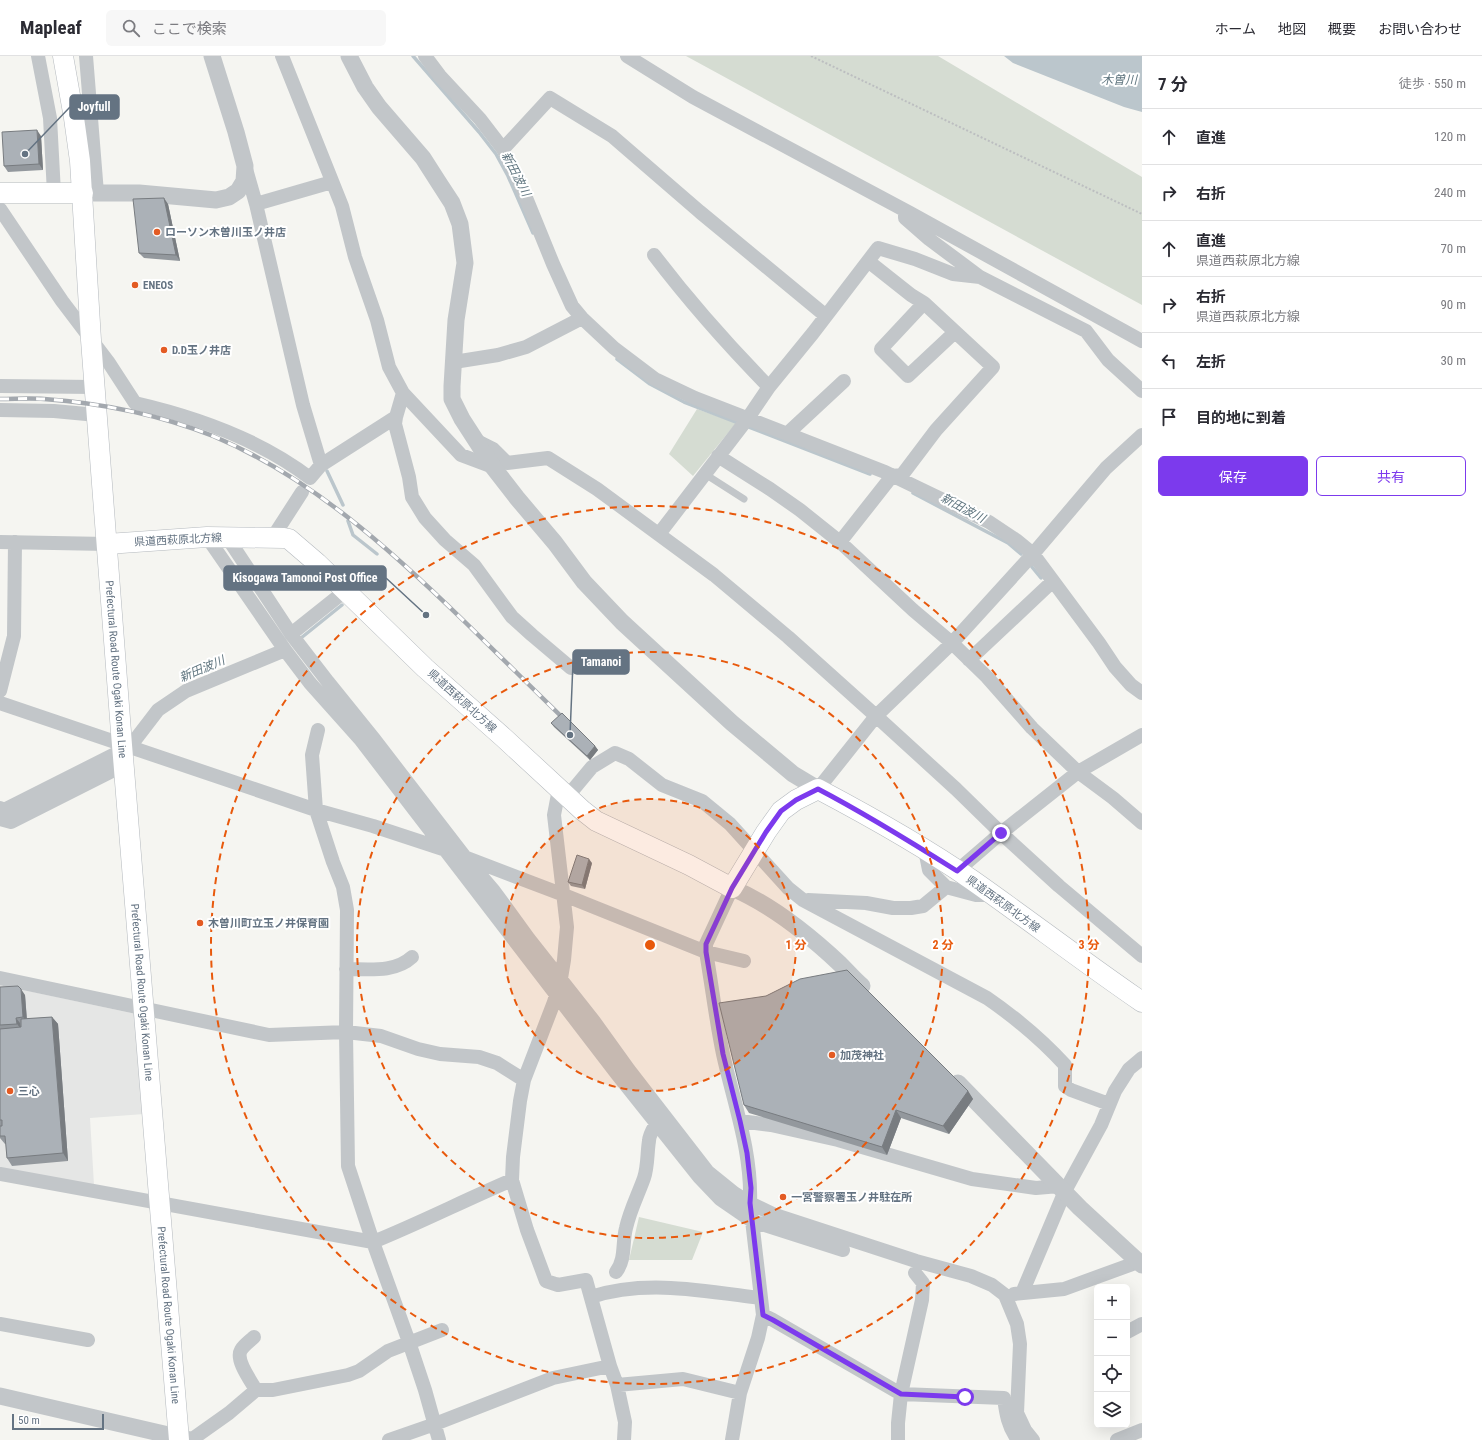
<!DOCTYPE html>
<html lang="ja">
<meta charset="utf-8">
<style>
:root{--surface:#fff;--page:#f7f7f7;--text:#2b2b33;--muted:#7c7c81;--line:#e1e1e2;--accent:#7c3aed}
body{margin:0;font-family:"Roboto Condensed","Noto Sans JP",sans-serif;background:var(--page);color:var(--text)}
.controls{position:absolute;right:12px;bottom:12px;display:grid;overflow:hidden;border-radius:6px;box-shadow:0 4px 16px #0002}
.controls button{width:36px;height:36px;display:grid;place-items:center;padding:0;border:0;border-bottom:1px solid var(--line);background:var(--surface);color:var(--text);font:20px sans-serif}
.scale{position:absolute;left:12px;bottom:10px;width:92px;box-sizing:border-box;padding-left:4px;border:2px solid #647382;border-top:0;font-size:11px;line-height:14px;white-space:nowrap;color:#647382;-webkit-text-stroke:3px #fff;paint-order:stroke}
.stop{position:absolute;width:12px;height:12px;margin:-9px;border:3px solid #7c3aed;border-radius:50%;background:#fff}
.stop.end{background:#7c3aed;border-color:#fff;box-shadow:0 1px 4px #0008}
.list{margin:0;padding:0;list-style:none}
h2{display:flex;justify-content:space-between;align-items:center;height:52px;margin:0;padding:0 16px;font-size:17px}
h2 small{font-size:13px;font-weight:400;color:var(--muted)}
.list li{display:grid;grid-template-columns:26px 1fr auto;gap:12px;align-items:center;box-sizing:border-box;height:56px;padding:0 16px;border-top:1px solid var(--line)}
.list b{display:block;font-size:15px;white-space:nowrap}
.list p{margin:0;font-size:13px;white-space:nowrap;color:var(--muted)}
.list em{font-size:13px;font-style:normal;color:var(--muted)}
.actions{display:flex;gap:8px;padding:12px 16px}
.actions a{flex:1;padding:9px 0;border:1px solid var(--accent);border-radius:6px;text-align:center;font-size:14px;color:var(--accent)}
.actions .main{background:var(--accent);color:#fff}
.icon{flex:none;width:22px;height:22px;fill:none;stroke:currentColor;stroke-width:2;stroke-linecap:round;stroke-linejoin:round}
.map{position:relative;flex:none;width:1142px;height:1384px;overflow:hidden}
header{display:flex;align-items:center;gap:24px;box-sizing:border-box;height:56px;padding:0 20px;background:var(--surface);border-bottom:1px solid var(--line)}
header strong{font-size:19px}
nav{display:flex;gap:22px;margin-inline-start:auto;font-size:14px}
.search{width:280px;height:36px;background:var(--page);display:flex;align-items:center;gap:10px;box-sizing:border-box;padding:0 14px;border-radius:6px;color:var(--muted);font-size:15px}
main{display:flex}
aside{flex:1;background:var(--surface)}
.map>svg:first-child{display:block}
</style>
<header>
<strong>Mapleaf</strong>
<div class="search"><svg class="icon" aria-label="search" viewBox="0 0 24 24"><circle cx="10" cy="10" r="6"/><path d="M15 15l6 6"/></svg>ここで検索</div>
<nav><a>ホーム</a><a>地図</a><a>概要</a><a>お問い合わせ</a></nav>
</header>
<main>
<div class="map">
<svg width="1142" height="1384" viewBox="0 0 1142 1384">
<rect width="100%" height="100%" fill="#f5f5f1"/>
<path fill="#e5e6e5" d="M0,929L136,958L144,1058L90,1062L94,1129L0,1113Z"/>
<path fill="#d5dcd2" d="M686,0H938L1142,121V249Z
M697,353L736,367L693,420L669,398Z
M639,1161L703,1176L692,1204H629Z"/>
<path fill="#bbc6cc" d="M1004,0H1142V56L1124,51L1013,7Z"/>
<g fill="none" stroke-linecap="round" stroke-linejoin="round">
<path stroke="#bbc6cc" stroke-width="3.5" d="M413,0L479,76L496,98L508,120L533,177
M617,303L650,328L684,346L736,366
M749,371L870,418
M327,415L343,449
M913,437L1008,487L1021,498
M348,465L353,479L377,498
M1032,511L1041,522
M301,582L342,549"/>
<defs>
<g id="secondary">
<path id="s1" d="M63,0L74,62L80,105L91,284L122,689L179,1384"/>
<path d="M0,137H83"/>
<path d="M107,488L207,481L284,482L289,483L317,507L425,612L504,682L582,754L596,765L689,809L732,832L766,776L781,755L796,744L818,733C871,761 923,790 972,824C1029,864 1085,907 1142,946"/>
</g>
</defs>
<use href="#secondary" stroke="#b4b9be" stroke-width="21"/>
<path stroke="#bcbec0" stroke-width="2" stroke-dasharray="2 2" stroke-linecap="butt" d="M811,0L1142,158"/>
<path stroke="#c2c6c9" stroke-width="7" d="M705,418L744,443"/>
<path stroke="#c2c6c9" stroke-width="14" d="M38,0L50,62L54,137
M86,0L97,137
M282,0L342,150L355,201L377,264L389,311L403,337L461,399L493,411
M425,0L440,20L480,63L503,93L522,132L553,208L572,250L582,262L614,292L655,323L695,342L885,416L989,466L1016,484L1033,498L1099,587L1115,611L1131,629L1142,637
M627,0L693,41L910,157L1142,285
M503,93L550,42L612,80L700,156L826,260
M246,113L256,148L303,349L321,409
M256,148L332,126
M0,153L62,245L109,307L135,347C196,361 259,383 310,422L321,409L396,361L403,337
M654,199C689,245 728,289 769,331
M980,221L1086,275L1108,304L1142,335
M924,247L881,293L908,320L955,276
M454,306L498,299L526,291L582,262
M0,330L94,331
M0,354L54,355L97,359
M396,361L395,368L409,421L412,441L425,462L445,484L474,509L512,561L532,579L571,612
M788,377L844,325
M477,385L493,393L507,407L548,402L597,433L714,519L788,581L876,660L956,733L1001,777L1059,830L1142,900
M718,400L770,433L800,454L840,486L913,554L952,587L987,621L1032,672L1078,716L1113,742L1142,767
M659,478L748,362L769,331L813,277L878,192L915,203L953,218L980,221L929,183L905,162V159
M207,481L285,594L310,627L360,683L617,1018L699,1121L720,1143L752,1165L843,1194
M227,481L291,578L328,626L374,683L465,801L494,835L529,883L593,964L629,1014L708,1116L734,1137L750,1147L775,1159L916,1205L971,1220L992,1229L1005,1239L1017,1268L1020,1288L1017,1357L1025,1374L1033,1384
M273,481L302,436
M0,486L107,488
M840,486L892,420L902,419L936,374L993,311L924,247L911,239L868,205
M291,578L345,535
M969,604L1053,525
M0,635L14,580L15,486
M0,647L316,754L373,770L446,794
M318,674L312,699L316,754L333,806L343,831L347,854L346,976L348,1110L373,1186L409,1286L425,1334L439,1384
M133,692L135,684L158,654L186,635L285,594
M559,733L554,759L567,871L564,904L561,922L554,946L524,1024L520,1045L513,1101L512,1124L527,1174L546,1225L558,1229L586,1224L610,1310L617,1329L625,1366L624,1384
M818,733L876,660L952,587L1033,498L1106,412L1142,379
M567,741L592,711L615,697L629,703L662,729L702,745L730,768L788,832L803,844L987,942C1016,962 1042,984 1065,1009V1030L1071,1034L1109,1048
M0,752L4,754L123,694
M0,763L11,766L116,713H124
M925,794L929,814L946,831L976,839H992
M467,802L564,839L706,896L744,905
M957,815L1001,777L1078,716L1142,679
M732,832L706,888V896C712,930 716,965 723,998C734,1048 752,1096 750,1147L763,1259L758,1282L740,1337L732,1384
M808,844L866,847L893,852H911L923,850L946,831
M346,913C369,913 395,917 412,901
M0,922L269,979L346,976L381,980L418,993L440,998L479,1001L497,1007L524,1024
M740,1065L771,1069L838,1084L972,1123L1036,1132L1059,1130
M0,1118L373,1186C420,1167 465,1144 512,1124
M616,1216C626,1203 622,1187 626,1172C630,1154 638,1139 644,1122C648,1110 647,1097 649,1085C649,1079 653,1073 656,1068
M1022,1237L1065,1135L1101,1069L1115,1035L1129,1013L1142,1002
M1014,1238L1064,1233L1138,1206
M591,1241C645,1223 705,1235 760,1242
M763,1259L773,1264L901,1338L1004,1342C1006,1357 1008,1371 1018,1384
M0,1268L88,1284
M1127,1276L1142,1268
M254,1281C250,1285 244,1289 241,1294C235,1304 251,1325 256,1334H273L348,1319L359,1315L388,1295L442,1274
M617,1329L683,1323L740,1337
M191,1384L229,1357L256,1334
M389,1384L435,1368L553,1322L610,1310
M898,1384V1367L901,1338L922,1244L923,1227L915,1217
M1117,1384L1142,1374"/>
<path stroke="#c2c6c9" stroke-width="17" d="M349,0L365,31L379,51L423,102L439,127L452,147L460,168L465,207L456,264L452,330V343L462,363L493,411L517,442L555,487L584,526L622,566L732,667L793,718L818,733
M83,137H139L216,144L229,141L238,135L244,125L245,110L236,76L212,0
M732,832C772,849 808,878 840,908C847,915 854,923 862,930
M958,1027L1080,1152L1142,1209
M0,1340L190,1384"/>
<use href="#secondary" stroke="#fff" stroke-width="20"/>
<defs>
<path id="rail" d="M0,343C15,343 30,342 44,343C101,347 160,359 213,380C311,421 391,494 466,567C500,600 534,634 568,667"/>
</defs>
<use href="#rail" stroke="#a3a8ae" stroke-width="4.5"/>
<use href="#rail" stroke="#fff" stroke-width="3" stroke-dasharray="9" stroke-linecap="butt"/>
</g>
<path fill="#93989d" d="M41,80L43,114L8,116L4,110Z
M168,148L180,205L144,202L139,197Z
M551,667L595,690L598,694L590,704L554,671Z
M592,807L585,833L571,830L568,826Z
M0,931L25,939L27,963L52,961L58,968L68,1105L12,1110L7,1102L6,1088H5L0,1082Z
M968,1035L973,1043L949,1078L901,1062L887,1099L749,1057L744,1049Z"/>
<path fill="#787c80" d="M37,74L41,80L43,114L39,108Z
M164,142L168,148L180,205L176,199Z
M595,690L598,694L590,704L587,700Z
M589,803L592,807L585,833L582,829Z
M21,933L25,939L27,967L23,961Z
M52,961L58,968L68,1105L63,1097Z
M16,962L20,967L21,973L17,968Z
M968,1035L973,1043L949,1078L943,1070Z
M896,1054L901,1062L887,1099L882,1091Z"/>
<path fill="#abb1b7" stroke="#787c80" d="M37,74L39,108L4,110L2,76Z
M164,142L176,199L139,197L133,143Z
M562,657L595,690L587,700L551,667Z
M577,799L589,803L582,829L568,826Z
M847,914L968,1035L943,1070L896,1054L882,1091L744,1049L719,947L766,940L800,923Z
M18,930L21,933L23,961L16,962L17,968L0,969V931Z
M52,961L63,1097L7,1102L5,1080H0V1070H2V1064H0V973L21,971V963Z"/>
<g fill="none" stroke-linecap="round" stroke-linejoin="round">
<path stroke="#7c3aed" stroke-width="5" d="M965,1341L901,1338L773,1264L763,1259L752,1164L750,1147L751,1132L747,1097L740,1065L723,998L706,896V888L732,832L766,776L781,755L796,744L818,733C866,758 911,786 957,815L1001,777"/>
</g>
<circle cx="650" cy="889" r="146" fill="#e8590c" fill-opacity=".12"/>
<g fill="none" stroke="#e8590c" stroke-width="2" stroke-dasharray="7 5">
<circle cx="650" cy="889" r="146"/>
<circle cx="650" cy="889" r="293"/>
<circle cx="650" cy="889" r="439"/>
</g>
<g fill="#e35b23" stroke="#fff" stroke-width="1.5">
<circle cx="157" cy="176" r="4"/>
<circle cx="135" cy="229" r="4"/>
<circle cx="164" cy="294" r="4"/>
<circle cx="200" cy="867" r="4"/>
<circle cx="832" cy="999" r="4"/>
<circle cx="10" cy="1035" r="4"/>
<circle cx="783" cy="1141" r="4"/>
</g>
<g text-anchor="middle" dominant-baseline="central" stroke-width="4" stroke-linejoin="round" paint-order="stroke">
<g font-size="11" font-weight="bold" fill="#647382" stroke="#fff" text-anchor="start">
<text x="165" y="176">ローソン木曽川玉ノ井店</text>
<text x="143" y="229">ENEOS</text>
<text x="172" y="294">D.D玉ノ井店</text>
<text x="208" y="867">木曽川町立玉ノ井保育園</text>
<text x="840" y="999">加茂神社</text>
<text x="18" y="1035">三心</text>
<text x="791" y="1141">一宮警察署玉ノ井駐在所</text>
</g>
<g font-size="11" fill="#647382" stroke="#fff">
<text transform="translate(178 484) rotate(-3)">県道西萩原北方線</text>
<text stroke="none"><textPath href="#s1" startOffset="616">Prefectural Road Route Ogaki Konan Line</textPath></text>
<text transform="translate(462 645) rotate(42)">県道西萩原北方線</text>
<text transform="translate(1003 848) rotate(36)">県道西萩原北方線</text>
<text stroke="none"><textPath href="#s1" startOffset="940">Prefectural Road Route Ogaki Konan Line</textPath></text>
<text stroke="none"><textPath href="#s1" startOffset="1264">Prefectural Road Route Ogaki Konan Line</textPath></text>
</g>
<g font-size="12" font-style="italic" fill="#5f757f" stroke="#fff">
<text x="1119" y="24">木曽川</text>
<text transform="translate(516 118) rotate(63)">新田波川</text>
<text transform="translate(963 452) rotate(28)">新田波川</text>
<text transform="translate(202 613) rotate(-23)">新田波川</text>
</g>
</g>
<circle cx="650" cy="889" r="6" fill="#e8590c" stroke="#fff" stroke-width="2"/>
<g font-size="12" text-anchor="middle" font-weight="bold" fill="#e8590c" stroke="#fff" stroke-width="4" stroke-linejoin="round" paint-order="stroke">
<text x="796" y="893">1 分</text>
<text x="943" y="893">2 分</text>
<text x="1089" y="893">3 分</text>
</g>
<path fill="none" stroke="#647382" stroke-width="1.5" d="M25 98L70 51M426 559L386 522M570 679L573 606"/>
<g fill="#647382" stroke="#fff" stroke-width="1.5">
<circle cx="25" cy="98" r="4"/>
<circle cx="426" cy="559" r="4"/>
<circle cx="570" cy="679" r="4"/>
</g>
<g fill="#647382" stroke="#647382" stroke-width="1.5">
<rect x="70" y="39" width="49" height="24" rx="4"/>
<rect x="224" y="510" width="162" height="24" rx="4"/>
<rect x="573" y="594" width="56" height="24" rx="4"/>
</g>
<g font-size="12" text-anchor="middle" font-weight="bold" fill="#fff">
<text x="94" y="55">Joyfull</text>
<text x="305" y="526">Kisogawa Tamonoi Post Office</text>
<text x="601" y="610">Tamanoi</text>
</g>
</svg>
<div class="controls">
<button>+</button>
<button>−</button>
<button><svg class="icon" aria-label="locate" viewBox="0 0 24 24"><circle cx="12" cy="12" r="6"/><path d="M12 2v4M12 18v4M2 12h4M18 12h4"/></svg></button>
<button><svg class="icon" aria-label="layers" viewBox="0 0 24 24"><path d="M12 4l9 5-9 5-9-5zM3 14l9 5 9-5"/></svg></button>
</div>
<div class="scale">50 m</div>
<div class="stop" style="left:965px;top:1341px"></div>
<div class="stop end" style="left:1001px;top:777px"></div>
</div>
<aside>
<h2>7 分<small>徒歩 · 550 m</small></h2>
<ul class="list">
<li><svg class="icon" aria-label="ahead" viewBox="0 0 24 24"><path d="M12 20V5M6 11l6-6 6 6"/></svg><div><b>直進</b></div><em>120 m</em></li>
<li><svg class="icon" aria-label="right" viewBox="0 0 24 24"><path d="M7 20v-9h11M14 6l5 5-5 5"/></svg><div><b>右折</b></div><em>240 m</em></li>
<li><svg class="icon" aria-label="ahead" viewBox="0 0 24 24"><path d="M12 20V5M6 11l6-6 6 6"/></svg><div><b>直進</b><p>県道西萩原北方線</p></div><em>70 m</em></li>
<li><svg class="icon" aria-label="right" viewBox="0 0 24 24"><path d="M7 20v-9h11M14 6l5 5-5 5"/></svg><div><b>右折</b><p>県道西萩原北方線</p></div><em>90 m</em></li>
<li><svg class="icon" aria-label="left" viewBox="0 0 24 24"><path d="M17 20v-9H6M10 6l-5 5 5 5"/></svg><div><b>左折</b></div><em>30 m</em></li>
<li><svg class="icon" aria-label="arrive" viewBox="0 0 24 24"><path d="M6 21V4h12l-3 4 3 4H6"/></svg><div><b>目的地に到着</b></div></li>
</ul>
<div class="actions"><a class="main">保存</a><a>共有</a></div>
</aside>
</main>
